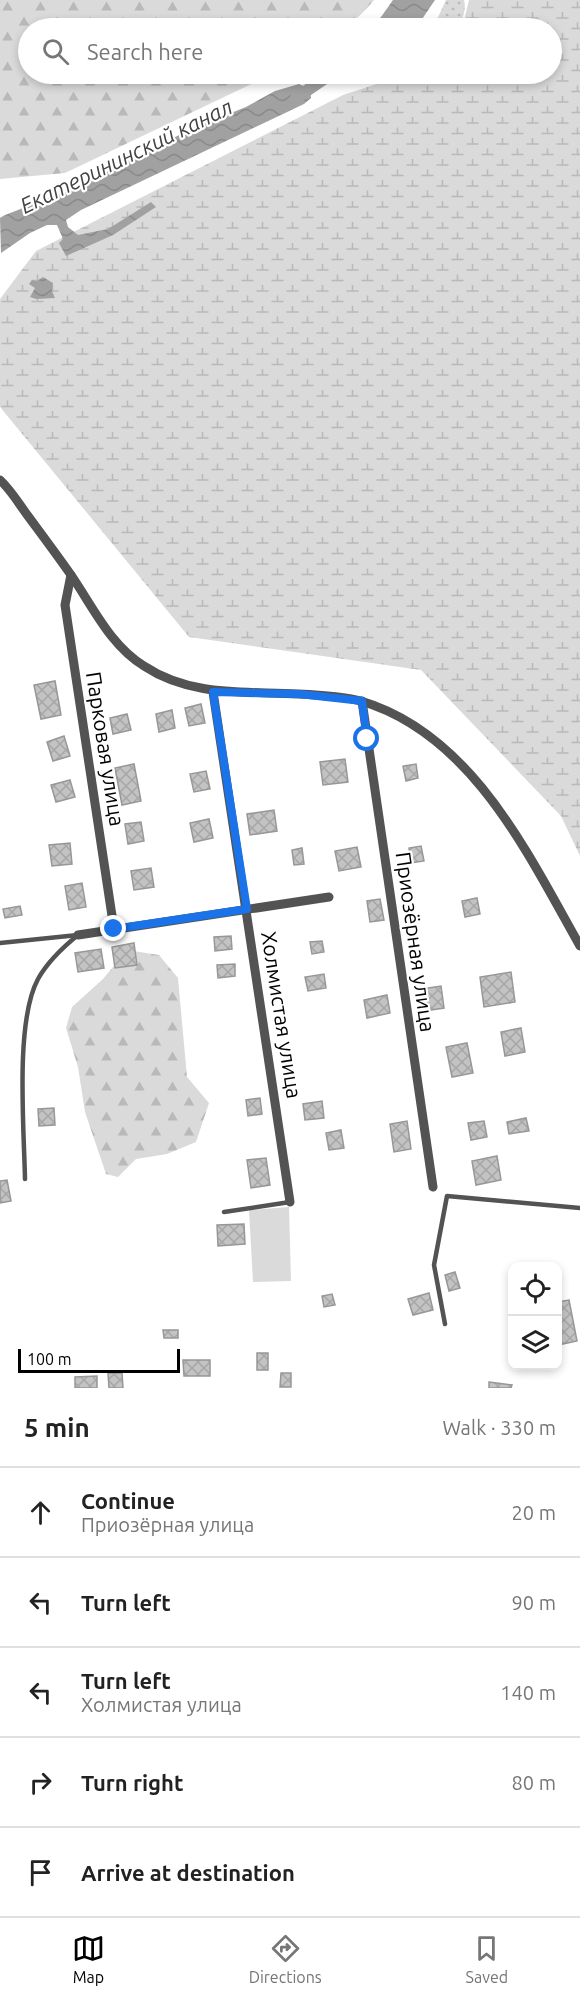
<!DOCTYPE html>
<meta charset="utf-8">
<style>
body{margin:0;font-family:Ubuntu,sans-serif;background:#f2f2f2;color:#222}
.controls{position:absolute;right:18px;bottom:18px;display:grid;overflow:hidden;border-radius:12px;box-shadow:0 3px 9px #0003}
.controls button{width:54px;height:54px;display:grid;place-items:center;padding:0;border:0;border-bottom:2px solid #e0e0e0;background:#fff;color:#222;font:30px sans-serif}
.scale{position:absolute;left:18px;bottom:15px;width:162px;box-sizing:border-box;padding-left:6px;border:3px solid #000;border-top:0;font-size:16px;line-height:21px;white-space:nowrap;color:#000;-webkit-text-stroke:4px #fff;paint-order:stroke}
.stop{position:absolute;width:18px;height:18px;margin:-14px;border:4px solid #1a73e8;border-radius:50%;background:#fff}
.stop.end{background:#1a73e8;border-color:#fff;box-shadow:0 2px 6px #0008}
.list{margin:0;padding:0;list-style:none}
h2{display:flex;justify-content:space-between;align-items:center;height:78px;margin:0;padding:0 24px;font-size:26px}
h2 small{font-size:20px;font-weight:400;color:#767676}
.list li{display:grid;grid-template-columns:39px 1fr auto;gap:18px;align-items:center;box-sizing:border-box;height:90px;padding:0 24px;border-top:2px solid #e0e0e0}
.list b{display:block;font-size:22px;white-space:nowrap}
.list p{margin:0;font-size:20px;white-space:nowrap;color:#767676}
.list em{font-size:20px;font-style:normal;color:#767676}
.icon{flex:none;width:33px;height:33px;fill:none;stroke:currentColor;stroke-width:2;stroke-linecap:round;stroke-linejoin:round}
.map{position:relative;flex:none;width:580px;height:1388px;overflow:hidden}
.search{position:absolute;background:#fff;box-shadow:0 3px 9px #0003;left:18px;right:18px;top:18px;height:66px;display:flex;align-items:center;gap:15px;box-sizing:border-box;padding:0 21px;border-radius:33px;color:#767676;font-size:22px}
.sheet{height:528px;background:#fff}
nav{display:flex;justify-content:space-around;align-items:center;box-sizing:border-box;height:84px;border-top:2px solid #e0e0e0;background:#fff;font-size:16px;color:#767676}
nav a{display:grid;justify-items:center;gap:3px}
nav .on{color:#000}
.map>svg:first-child{display:block}
</style>
<div class="map">
<svg width="580" height="1388" viewBox="0 0 580 1388">
<defs>
<pattern id="grass-dots" width="8" height="8" patternUnits="userSpaceOnUse" patternTransform="scale(1.5)"><rect width="8" height="8" fill="#dadada"/><path d="M2 2h.1M6 6h.1" fill="none" stroke="#b9b9b9" stroke-width="1.8" stroke-linecap="round"/></pattern>
<pattern id="forest-firs" width="22" height="20" patternUnits="userSpaceOnUse" patternTransform="scale(1.5)"><rect width="22" height="20" fill="#dadada"/><path d="M5 1l3.5 6h-7zM16 11l3.5 6h-7z" fill="#b9b9b9"/></pattern>
<pattern id="wetland-marsh" width="20" height="14" patternUnits="userSpaceOnUse" patternTransform="scale(1.5)"><rect width="20" height="14" fill="#dadada"/><path d="M1 5h8M5 5V1M11 12h8M15 12V8" fill="none" stroke="#b9b9b9"/></pattern>
<pattern id="water-waves" width="16" height="10" patternUnits="userSpaceOnUse" patternTransform="scale(1.5)"><rect width="16" height="10" fill="#a1a1a1"/><path d="M0 5q4-4 8 0t8 0" fill="none" stroke="#898989"/></pattern>
<pattern id="building-cross-hatch" width="8" height="8" patternUnits="userSpaceOnUse" patternTransform="scale(1.5)"><rect width="8" height="8" fill="#c3c3c3"/><path d="M0 0l8 8M0 8l8-8" fill="none" stroke="#a6a6a6"/></pattern>
</defs>
<rect width="100%" height="100%" fill="#fff"/>
<path fill="url(#grass-dots)" d="M446 0H464C467 9 461 18 462 28H433Z"/>
<g fill="url(#forest-firs)">
<path d="M0 0H374C358 19 351 26 325 28H28V74H272L65 173 0 179Z"/>
<polygon points="127,950 159,955 178,978 187,1077 209,1103 196,1142 167,1154 136,1159 118,1177 106,1174 85,1112 78,1067 66,1028 72,1007 103,979"/>
</g>
<polygon fill="url(#wetland-marsh)" points="469,0 580,0 580,856 561,816 421,670 189,637 0,407 0,299 36,251 343,95 407,74 552,74 552,28 462,28"/>
<polygon fill="#dadada" points="289,1207 291,1281 253,1282 249,1210"/>
<g fill="url(#water-waves)">
<polygon points="393,0 435,0 416,28 369,28 381,17"/>
<polygon points="299,84 310,89 311,98 304,104 81,210 66,220 68,227 78,235 108,229 151,202 156,207 113,235 66,256 59,243 63,239 57,225 47,225 30,233 1,253 0,218 5,215 75,188 191,129 246,107 275,91"/>
<polygon points="43,277 53,283 52,291 55,298 36,299 30,297 35,288 29,284 32,280 37,281"/>
</g>
<g fill="none" stroke-linecap="round" stroke-linejoin="round">
<polyline stroke="#a1a1a1" stroke-width="12" points="296,98 331,74"/>
</g>
<g fill="url(#building-cross-hatch)" stroke="#979797" stroke-width="1.5">
<polygon points="55,681 61,715 41,719 34,685"/>
<polygon points="201,704 205,723 189,726 185,708"/>
<polygon points="172,710 175,728 159,732 156,714"/>
<polygon points="127,714 131,730 113,734 110,718"/>
<polygon points="64,736 70,756 53,761 47,742"/>
<polygon points="345,759 348,782 323,785 320,762"/>
<polygon points="134,764 141,801 122,805 115,768"/>
<polygon points="416,764 418,778 406,781 403,766"/>
<polygon points="206,771 210,789 194,792 190,774"/>
<polygon points="70,780 75,797 56,802 51,785"/>
<polygon points="274,810 277,831 250,835 247,814"/>
<polygon points="209,819 213,838 194,842 190,823"/>
<polygon points="141,822 144,841 128,844 125,824"/>
<polygon points="70,843 72,864 52,866 49,845"/>
<polygon points="421,846 424,861 411,863 409,848"/>
<polygon points="357,847 361,867 339,871 335,851"/>
<polygon points="302,848 304,864 294,865 292,850"/>
<polygon points="151,868 154,887 134,890 131,871"/>
<polygon points="82,883 86,907 69,910 65,886"/>
<polygon points="477,898 480,914 465,917 462,901"/>
<polygon points="380,899 384,920 370,922 367,901"/>
<polygon points="20,906 22,915 5,918 3,909"/>
<polygon points="231,936 232,949 215,951 214,937"/>
<polygon points="322,941 324,952 312,954 310,942"/>
<polygon points="134,943 137,965 115,968 112,947"/>
<polygon points="101,949 104,968 78,972 75,953"/>
<polygon points="235,964 235,976 218,978 217,965"/>
<polygon points="511,972 515,1002 484,1007 480,977"/>
<polygon points="324,974 326,988 308,991 305,977"/>
<polygon points="441,986 444,1008 425,1011 422,989"/>
<polygon points="387,995 390,1013 367,1018 364,1000"/>
<polygon points="521,1028 525,1052 505,1056 501,1032"/>
<polygon points="467,1043 473,1073 452,1077 446,1047"/>
<polygon points="260,1098 262,1114 248,1116 246,1100"/>
<polygon points="322,1101 324,1118 305,1120 303,1104"/>
<polygon points="54,1108 55,1125 39,1126 38,1109"/>
<polygon points="526,1118 529,1131 509,1134 507,1122"/>
<polygon points="407,1121 411,1149 394,1152 390,1124"/>
<polygon points="484,1121 487,1137 471,1140 468,1123"/>
<polygon points="341,1130 344,1148 329,1150 326,1133"/>
<polygon points="497,1156 501,1180 476,1185 472,1161"/>
<polygon points="266,1158 270,1185 251,1188 247,1160"/>
<polygon points="7,1180 11,1201 0,1203 0,1181"/>
<polygon points="244,1224 245,1244 218,1246 217,1225"/>
<polygon points="455,1272 460,1288 449,1291 445,1275"/>
<polygon points="429,1293 433,1310 413,1315 408,1299"/>
<polygon points="332,1294 335,1305 324,1307 322,1296"/>
<polygon points="569,1300 577,1341 558,1345 558,1302"/>
<polygon points="163,1330 178,1330 178,1338 164,1338"/>
<rect x="257" y="1353" width="11" height="17"/>
<polygon points="183,1360 210,1360 210,1376 184,1376"/>
<polygon points="108,1373 122,1373 123,1388 109,1388"/>
<polygon points="281,1373 291,1373 291,1387 280,1387"/>
<polygon points="97,1376 97,1388 75,1388 75,1377"/>
<polygon points="489,1382 512,1385 511,1388 489,1388"/>
</g>
<g fill="none" stroke-linecap="round" stroke-linejoin="round">
<g stroke="#535353" stroke-width="4.5">
<polyline points="0,943 78,935"/>
<path d="M25 1179C24 1128 15 1021 38 979 48 961 62 948 78 935"/>
<polyline points="224,1212 290,1202"/>
<polyline points="445,1324 434,1265 447,1196 580,1208"/>
</g>
<g stroke="#535353" stroke-width="9">
<path d="M0 480C11 490 19 504 28 516 42 535 57 555 71 575 93 607 110 645 144 666 191 697 244 691 298 694 319 695 341 696 361 701 472 734 528 854 580 946"/>
<polyline points="71,575 65,605 114,929"/>
<polyline points="213,692 290,1202"/>
<polyline points="362,701 433,1187"/>
<polyline points="78,935 329,897"/>
</g>
</g>
<g fill="none" stroke-linecap="round" stroke-linejoin="round">
<polyline stroke="#1a73e8" stroke-width="8" points="114,929 247,909 213,692 299,694 362,701 367,739"/>
</g>
<g text-anchor="middle" stroke-width="4.5" stroke-linejoin="round" paint-order="stroke">
<g font-size="21" fill="#000" stroke="#fff">
<text transform="translate(105 749) rotate(81)" y="7">Парковая улица</text>
<text transform="translate(415 942) rotate(82)" y="7">Приозёрная улица</text>
<text transform="translate(281 1015) rotate(81)" y="7">Холмистая улица</text>
</g>
<g font-size="22" font-style="italic" fill="#424242" stroke="#fff">
<text transform="translate(126 156) rotate(-26)" y="8">Екатерининский канал</text>
</g>
</g>
</svg>
<div class="controls">
<button><svg class="icon" aria-label="locate" viewBox="0 0 24 24"><circle cx="12" cy="12" r="6"/><path d="M12 2v4M12 18v4M2 12h4M18 12h4"/></svg></button>
<button><svg class="icon" aria-label="layers" viewBox="0 0 24 24"><path d="M12 4l9 5-9 5-9-5zM3 14l9 5 9-5"/></svg></button>
</div>
<div class="scale">100 m</div>
<div class="stop" style="left:367px;top:739px"></div>
<div class="stop end" style="left:114px;top:929px"></div>
<div class="search"><svg class="icon" aria-label="search" viewBox="0 0 24 24"><circle cx="10" cy="10" r="6"/><path d="M15 15l6 6"/></svg>Search here</div>
</div>
<section class="sheet">
<h2>5 min<small>Walk · 330 m</small></h2>
<ul class="list">
<li><svg class="icon" aria-label="ahead" viewBox="0 0 24 24"><path d="M12 20V5M6 11l6-6 6 6"/></svg><div><b>Continue</b><p>Приозёрная улица</p></div><em>20 m</em></li>
<li><svg class="icon" aria-label="left" viewBox="0 0 24 24"><path d="M17 20v-9H6M10 6l-5 5 5 5"/></svg><div><b>Turn left</b></div><em>90 m</em></li>
<li><svg class="icon" aria-label="left" viewBox="0 0 24 24"><path d="M17 20v-9H6M10 6l-5 5 5 5"/></svg><div><b>Turn left</b><p>Холмистая улица</p></div><em>140 m</em></li>
<li><svg class="icon" aria-label="right" viewBox="0 0 24 24"><path d="M7 20v-9h11M14 6l5 5-5 5"/></svg><div><b>Turn right</b></div><em>80 m</em></li>
<li><svg class="icon" aria-label="arrive" viewBox="0 0 24 24"><path d="M6 21V4h12l-3 4 3 4H6"/></svg><div><b>Arrive at destination</b></div></li>
</ul>
</section>
<nav>
<a class="on"><svg class="icon" aria-label="map" viewBox="0 0 24 24"><path d="M3 6l6-2 6 2 6-2v14l-6 2-6-2-6 2zM9 4v14M15 6v14"/></svg>Map</a>
<a><svg class="icon" aria-label="directions" viewBox="0 0 24 24"><path d="M12 3l9 9-9 9-9-9zM9 14v-3h6M13 9l2 2-2 2"/></svg>Directions</a>
<a><svg class="icon" aria-label="saved" viewBox="0 0 24 24"><path d="M7 4h10v16l-5-4-5 4z"/></svg>Saved</a>
</nav>
